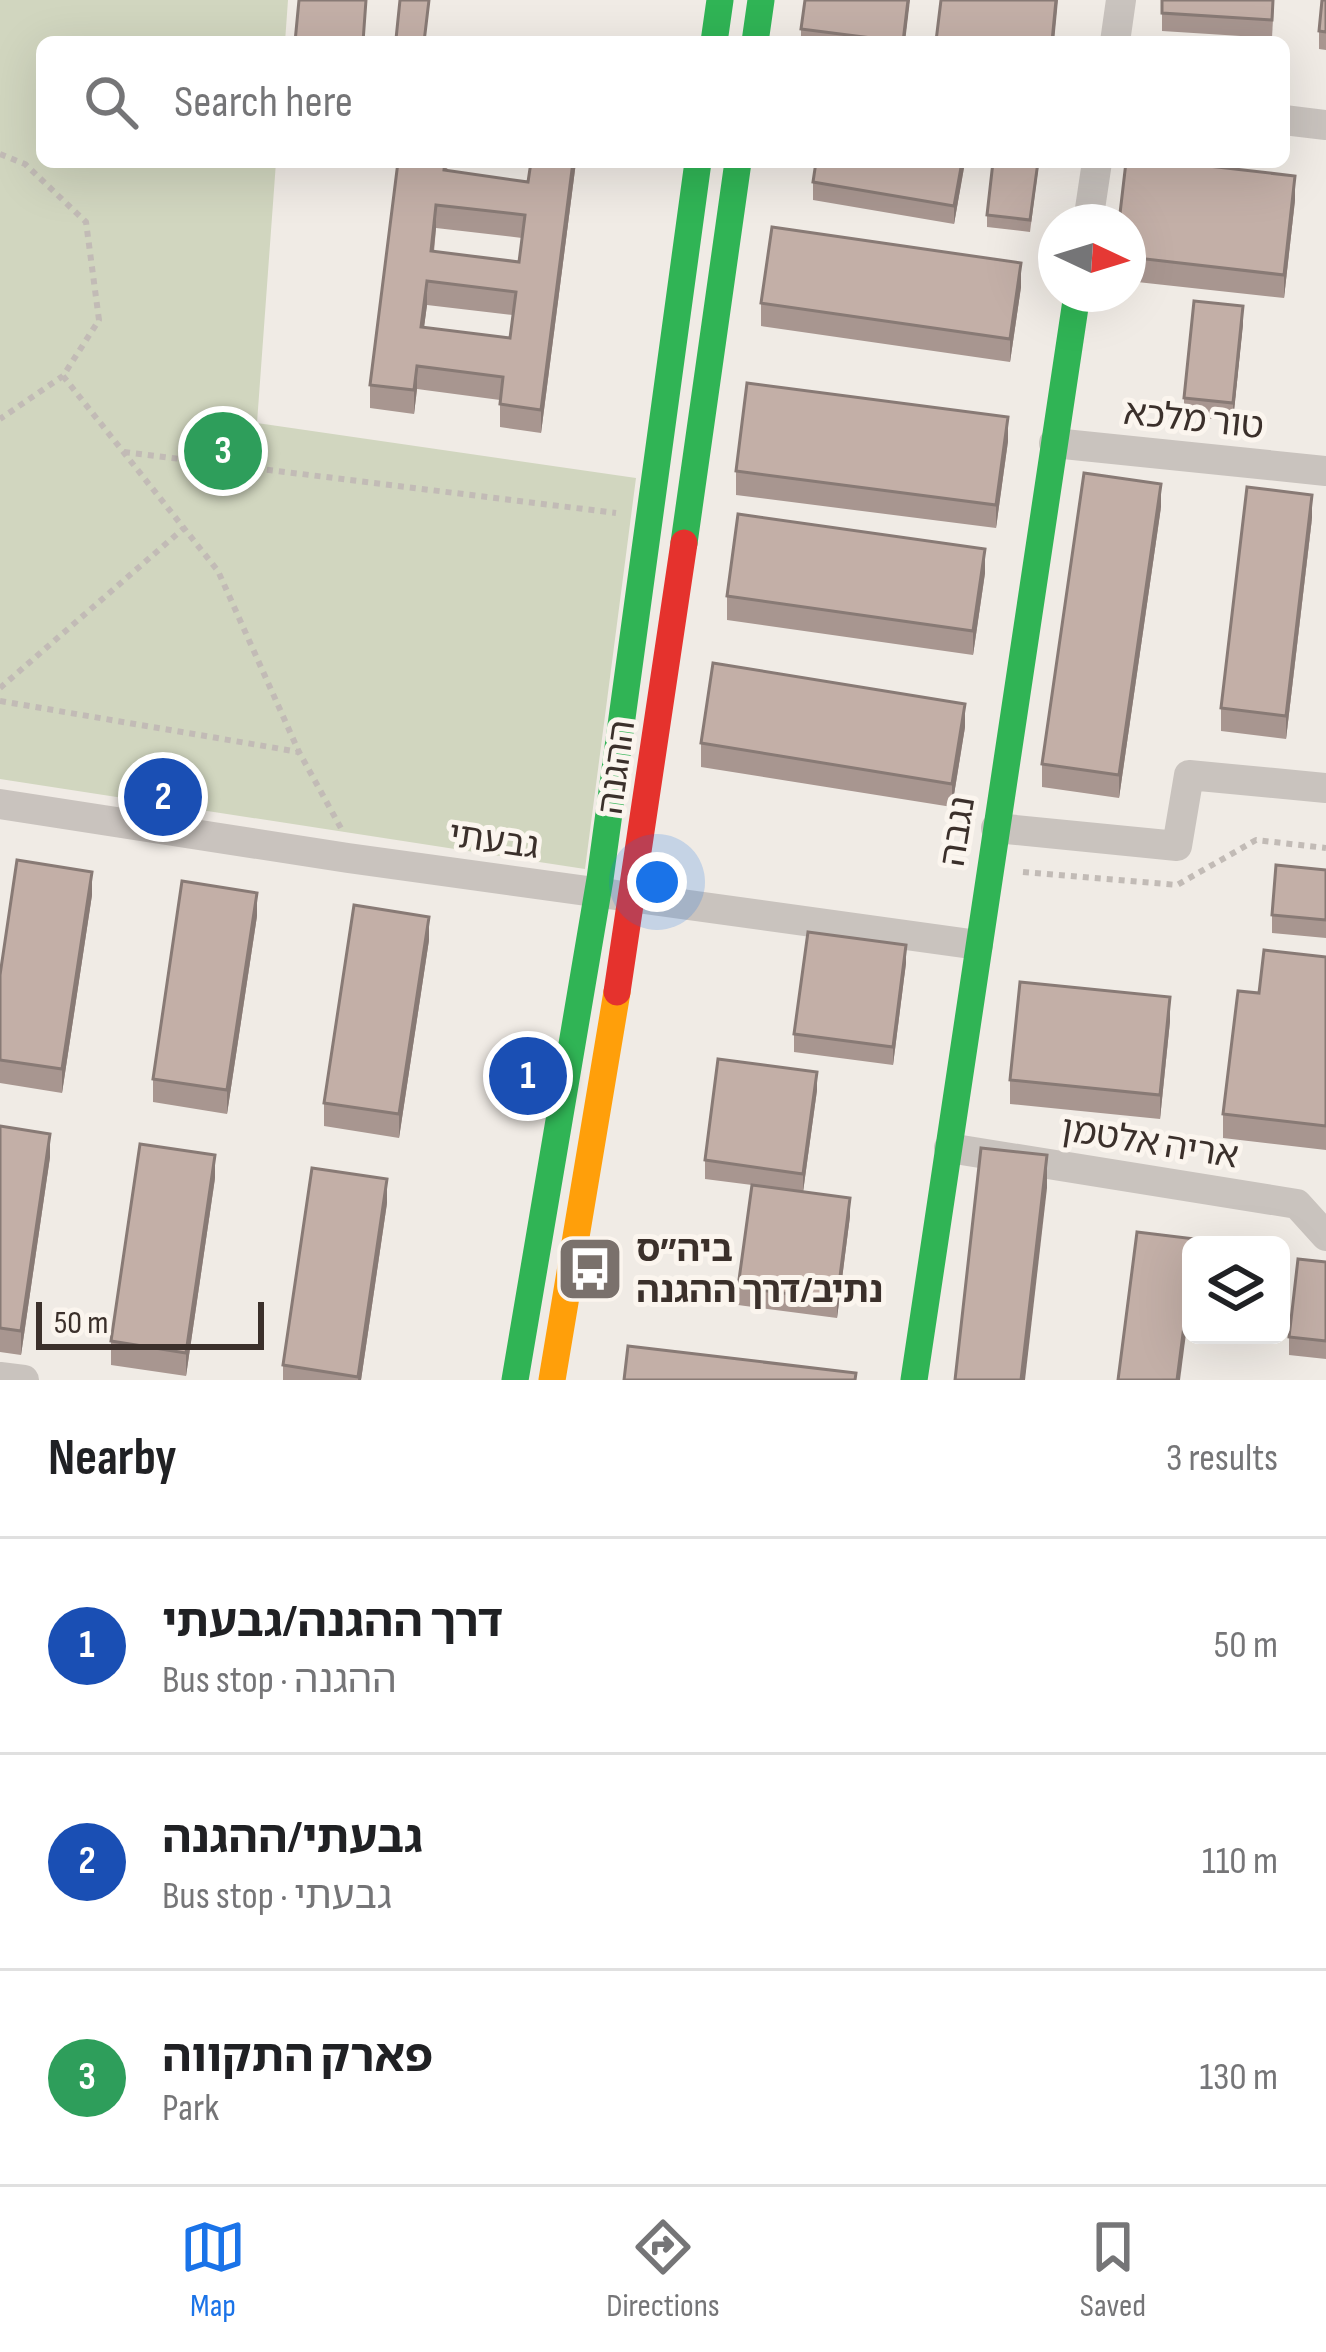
<!DOCTYPE html>
<meta charset="utf-8">
<style>
body{margin:0;font-family:"Sofia Sans Condensed","Noto Sans Hebrew",sans-serif;background:#f2f2f2;color:#202124}
.controls{position:absolute;right:36px;bottom:36px;display:grid;overflow:hidden;border-radius:18px;box-shadow:0 12px 48px #0002}
.controls button{width:108px;height:108px;display:grid;place-items:center;padding:0;border:0;border-bottom:3px solid #e0e0e0;background:#fff;color:#202124;font:60px sans-serif}
.compass{position:absolute;left:1038px;top:204px;width:108px;height:108px;border-radius:50%;background:#fff;box-shadow:0 12px 48px #0002;rotate:94deg}
.scale{position:absolute;left:36px;bottom:30px;width:228px;box-sizing:border-box;padding-left:12px;border:6px solid #3b302b;border-top:0;font-size:33px;line-height:42px;white-space:nowrap;color:#3b302b;-webkit-text-stroke:9px #fbf5ee;paint-order:stroke}
.you{position:absolute;left:657px;top:882px;width:42px;height:42px;margin:-30px;border:9px solid #fff;border-radius:50%;background:#1a73e8;box-shadow:0 0 0 18px #1a73e833}
.badge{display:grid;place-items:center;width:78px;height:78px;border-radius:50%;background:#1a73e8;color:#fff;font-size:39px;font-weight:700}
.pin{position:absolute;translate:-50% -50%;border:6px solid #fff;box-shadow:0 3px 12px #0006}
.list{margin:0;padding:0;list-style:none}
h2{display:flex;justify-content:space-between;align-items:center;height:156px;margin:0;padding:0 48px;font-size:51px}
h2 small{font-size:39px;font-weight:400;color:#757577}
.list li{display:grid;grid-template-columns:78px 1fr auto;gap:36px;align-items:center;box-sizing:border-box;height:216px;padding:0 48px;border-top:3px solid #e0e0e0}
.list b{display:block;font-size:45px;white-space:nowrap}
.list p{margin:0;font-size:39px;white-space:nowrap;color:#757577}
.list em{font-size:39px;font-style:normal;color:#757577}
.icon{flex:none;width:66px;height:66px;fill:none;stroke:currentColor;stroke-width:2;stroke-linecap:round;stroke-linejoin:round}
.map{position:relative;flex:none;width:1326px;height:1380px;overflow:hidden}
.search{position:absolute;background:#fff;box-shadow:0 12px 48px #0002;left:36px;right:36px;top:36px;height:132px;display:flex;align-items:center;gap:30px;box-sizing:border-box;padding:0 42px;border-radius:18px;color:#757577;font-size:45px}
.sheet{height:804px;background:#fff}
nav{display:flex;justify-content:space-around;align-items:center;box-sizing:border-box;height:168px;border-top:3px solid #e0e0e0;background:#fff;font-size:33px;color:#757577}
nav a{display:grid;justify-items:center;gap:6px}
nav .on{color:#1a73e8}
.map>svg:first-child{display:block}
</style>
<div class="map">
<svg width="1326" height="1380" viewBox="0 0 1326 1380">
<rect width="100%" height="100%" fill="#f0ebe5"/>
<polygon fill="#d1d6bf" points="0,0 288,0 285,42 42,42 42,162 276,162 257,423 636,478 585,869 0,779"/>
<g fill="none" stroke-linecap="round" stroke-linejoin="round">
<g stroke="#c2bbb6" stroke-width="6" stroke-dasharray="6 6" stroke-linecap="butt">
<polyline points="0,154 25,164 86,222 99,320 63,376 0,419"/>
<polyline points="63,376 218,571 299,752 342,830"/>
<polyline points="124,452 616,513"/>
<polyline points="0,688 184,528"/>
<polyline points="0,701 299,752"/>
<polyline points="1023,872 1177,885 1256,840 1326,848"/>
</g>
<g stroke="#c9c3be" stroke-width="30">
<polyline points="1115,42 1121,0"/>
<polyline points="1284,120 1326,125"/>
<polyline points="1088,222 1097,162"/>
<polyline points="1054,443 1326,471"/>
<polyline points="0,804 348,858 978,945"/>
<polyline points="996,828 1177,846 1189,775 1326,788"/>
<polyline points="949,1148 1297,1204 1326,1236"/>
<polyline points="0,1377 24,1380"/>
</g>
<g stroke="#30b455" stroke-width="27">
<polyline points="714,42 720,0"/>
<polyline points="755,42 761,0"/>
<polyline points="684,543 738,162"/>
<polyline points="515,1380 600,879 698,162"/>
<polyline points="914,1380 1077,294"/>
</g>
<polyline stroke="#ff9f0a" stroke-width="27" points="552,1380 617,992"/>
<polyline stroke="#e5322d" stroke-width="27" points="617,992 684,543"/>
</g>
<g fill="#a89690" fill-rule="evenodd">
<polygon points="1162,0 1274,0 1272,38 1162,31"/>
<polygon points="1326,0 1326,50 1319,49 1319,31"/>
<polygon points="801,29 905,42 801,42"/>
<path d="M398 162H448L447 171 528 182 576 162 541 433 500 427V400L417 389 414 414 370 408V385ZM436 228 522 238 519 262 434 252ZM427 305 513 315 510 338 424 327Z"/>
<polygon points="965,162 954,224 813,200 813,182"/>
<polygon points="1039,162 1030,232 987,227 987,215"/>
<polygon points="1295,200 1284,298 1128,281 1128,222"/>
<polygon points="1021,287 1010,362 761,326 761,303"/>
<polygon points="1243,324 1233,421 1184,416 1184,398"/>
<polygon points="1008,441 996,528 736,495 736,471"/>
<polygon points="1161,507 1119,798 1042,787 1042,764"/>
<polygon points="1312,518 1286,739 1221,731 1221,708"/>
<polygon points="985,573 973,655 727,620 727,596"/>
<polygon points="965,727 952,807 701,767 701,743"/>
<polygon points="1326,870 1326,938 1272,933 1272,915"/>
<polygon points="92,895 62,1093 0,1083 0,975"/>
<polygon points="257,916 227,1114 153,1102 153,1079"/>
<polygon points="429,940 399,1138 324,1126 324,1103"/>
<polygon points="1326,957 1326,1150 1223,1138 1223,1114 1259,993"/>
<polygon points="906,963 893,1065 794,1052 794,1034"/>
<polygon points="1170,1021 1160,1119 1010,1104 1010,1080"/>
<polygon points="817,1090 803,1192 850,1216 837,1318 738,1305 738,1287 752,1185 705,1179 705,1160"/>
<polygon points="0,1126 50,1157 21,1355 0,1352"/>
<polygon points="215,1178 186,1376 111,1365 111,1341"/>
<polygon points="387,1203 361,1380 283,1380 283,1365"/>
<polygon points="1326,1262 1326,1359 1289,1355 1289,1337"/>
</g>
<g fill="#887a75">
<polygon points="908,0 910,0 905,42 903,42"/>
<polygon points="1056,0 1058,0 1054,42 1052,42"/>
<polygon points="573,162 576,162 541,433 541,410"/>
<polygon points="962,162 965,162 954,224 954,206"/>
<polygon points="1295,176 1295,200 1284,298 1284,275"/>
<polygon points="436,205 436,228 431,275 431,251"/>
<polygon points="1021,263 1021,287 1010,362 1010,339"/>
<polygon points="427,281 427,305 421,350 421,327"/>
<polygon points="1243,306 1243,324 1233,421 1233,403"/>
<polygon points="417,366 417,389 414,414 414,390"/>
<polygon points="1008,417 1008,441 996,528 996,505"/>
<polygon points="1161,484 1161,507 1119,798 1119,775"/>
<polygon points="1312,495 1312,518 1286,739 1286,716"/>
<polygon points="985,549 985,573 973,655 973,631"/>
<polygon points="965,704 965,727 952,807 952,784"/>
<polygon points="92,872 92,895 62,1093 62,1069"/>
<polygon points="257,893 257,916 227,1114 227,1090"/>
<polygon points="429,917 429,940 399,1138 399,1114"/>
<polygon points="906,945 906,963 893,1065 893,1047"/>
<polygon points="1170,997 1170,1021 1160,1119 1160,1095"/>
<polygon points="817,1072 817,1090 803,1192 803,1174"/>
<polygon points="50,1134 50,1157 21,1355 21,1331"/>
<polygon points="215,1155 215,1178 186,1376 186,1353"/>
<polygon points="1047,1155 1047,1188 1025,1380 1021,1380"/>
<polygon points="387,1179 387,1203 361,1380 358,1380"/>
<polygon points="850,1198 850,1216 837,1318 837,1300"/>
<polygon points="1191,1272 1191,1295 1180,1380 1177,1380"/>
</g>
<g fill="#c3afa7" stroke="#887a75" stroke-width="3" fill-rule="evenodd">
<polygon points="299,0 366,0 363,42 295,42"/>
<polygon points="400,0 429,0 424,42 396,39"/>
<polygon points="805,0 908,0 903,42 801,29"/>
<polygon points="941,0 1056,0 1052,42 936,41"/>
<polygon points="1162,0 1273,0 1272,20 1162,13"/>
<polygon points="1322,0 1326,0 1326,32 1319,31"/>
<path d="M398 162H445L444 170 528 182 531 162H573L541 410 500 404 503 377 417 366 414 390 370 385ZM436 205 525 215 519 262 431 251ZM427 281 516 292 510 338 421 327Z"/>
<polygon points="816,162 962,162 954,206 813,182"/>
<polygon points="993,162 1038,162 1030,220 987,215"/>
<polygon points="1126,162 1173,162 1295,176 1284,275 1128,257 1128,222 1119,222"/>
<polygon points="772,227 1021,263 1010,339 761,303"/>
<polygon points="1194,301 1243,306 1233,403 1184,398"/>
<polygon points="747,383 1008,417 996,505 736,471"/>
<polygon points="1084,473 1161,484 1119,775 1042,764"/>
<polygon points="1247,487 1312,495 1286,716 1221,708"/>
<polygon points="738,514 985,549 973,631 727,596"/>
<polygon points="713,663 965,704 952,784 701,743"/>
<polygon points="17,860 92,872 62,1069 0,1060 0,975"/>
<polygon points="1276,865 1326,870 1326,920 1272,915"/>
<polygon points="182,881 257,893 227,1090 153,1079"/>
<polygon points="354,905 429,917 399,1114 324,1103"/>
<polygon points="808,932 906,945 893,1047 794,1034"/>
<polygon points="1264,950 1326,957 1326,1126 1223,1114 1238,991 1259,993"/>
<polygon points="1020,982 1170,997 1160,1095 1010,1080"/>
<polygon points="718,1059 817,1072 803,1174 705,1160"/>
<polygon points="0,1126 50,1134 21,1331 0,1328"/>
<polygon points="140,1144 215,1155 186,1353 111,1341"/>
<polygon points="981,1148 1047,1155 1021,1380 955,1380"/>
<polygon points="312,1168 387,1179 358,1377 283,1365"/>
<polygon points="752,1185 850,1198 837,1300 738,1287"/>
<polygon points="1137,1232 1195,1239 1194,1245 1191,1245 1191,1272 1177,1380 1118,1380"/>
<polygon points="1298,1259 1326,1262 1326,1341 1289,1337"/>
<polygon points="628,1346 856,1373 855,1380 624,1380"/>
</g>
<defs>
<symbol id="bus-square" viewBox="-11 -11 22 22"><rect x="-9" y="-9" width="18" height="18" rx="4" fill="#7a716c" stroke="#fbf5ee"/><path d="M-5-6H5V4H4V6H2V4H-2V6H-4V4H-5ZM-3.5-4V0h7V-4ZM-3.5 1.2v1.5H-2V1.2ZM2 1.2v1.5H3.5V1.2Z" fill="#fff"/></symbol>
</defs>
<g fill-rule="evenodd">
<use href="#bus-square" x="552" y="1231" width="76" height="76"/>
</g>
<g text-anchor="middle" stroke-width="10" stroke-linejoin="round" paint-order="stroke">
<g font-size="36" fill="#3b302b" stroke="#fbf5ee">
<text transform="translate(1194 418) rotate(6)" y="13">טור מלכא</text>
<text transform="translate(615 767) rotate(-82)" y="13">ההגנה</text>
<text transform="translate(956 831) rotate(-81)" y="13">נגבה</text>
<text transform="translate(494 839) rotate(8)" y="13">גבעתי</text>
<text transform="translate(1150 1141) rotate(9)" y="13">אריה אלטמן</text>
</g>
<g font-size="36" font-weight="bold" fill="#3b302b" stroke="#fbf5ee" text-anchor="start">
<text x="636" y="1261">ביה״ס<tspan x="636" dy="41">נתיב/דרך ההגנה</tspan></text>
</g>
</g>
</svg>
<div class="controls">
<button><svg class="icon" aria-label="layers" viewBox="0 0 24 24"><path d="M12 4l9 5-9 5-9-5zM3 14l9 5 9-5"/></svg></button>
</div>
<svg class="compass" viewBox="-18 -18 36 36"><path d="M0-13l5 13h-10z" fill="#e53935"/><path d="M0 13l5-13h-10z" fill="#757577"/></svg>
<div class="scale">50 m</div>
<div class="you"></div>
<div class="pin badge" style="left:528px;top:1076px;background:#1a4fb4">1</div>
<div class="pin badge" style="left:163px;top:797px;background:#1a4fb4">2</div>
<div class="pin badge" style="left:223px;top:451px;background:#2e9e5b">3</div>
<div class="search"><svg class="icon" aria-label="search" viewBox="0 0 24 24"><circle cx="10" cy="10" r="6"/><path d="M15 15l6 6"/></svg>Search here</div>
</div>
<section class="sheet">
<h2>Nearby<small>3 results</small></h2>
<ul class="list">
<li><span class="badge" style="background:#1a4fb4">1</span><div><b>דרך ההגנה/גבעתי</b><p>Bus stop · ההגנה</p></div><em>50 m</em></li>
<li><span class="badge" style="background:#1a4fb4">2</span><div><b>גבעתי/ההגנה</b><p>Bus stop · גבעתי</p></div><em>110 m</em></li>
<li><span class="badge" style="background:#2e9e5b">3</span><div><b>פארק התקווה</b><p>Park</p></div><em>130 m</em></li>
</ul>
</section>
<nav>
<a class="on"><svg class="icon" aria-label="map" viewBox="0 0 24 24"><path d="M3 6l6-2 6 2 6-2v14l-6 2-6-2-6 2zM9 4v14M15 6v14"/></svg>Map</a>
<a><svg class="icon" aria-label="directions" viewBox="0 0 24 24"><path d="M12 3l9 9-9 9-9-9zM9 14v-3h6M13 9l2 2-2 2"/></svg>Directions</a>
<a><svg class="icon" aria-label="saved" viewBox="0 0 24 24"><path d="M7 4h10v16l-5-4-5 4z"/></svg>Saved</a>
</nav>
